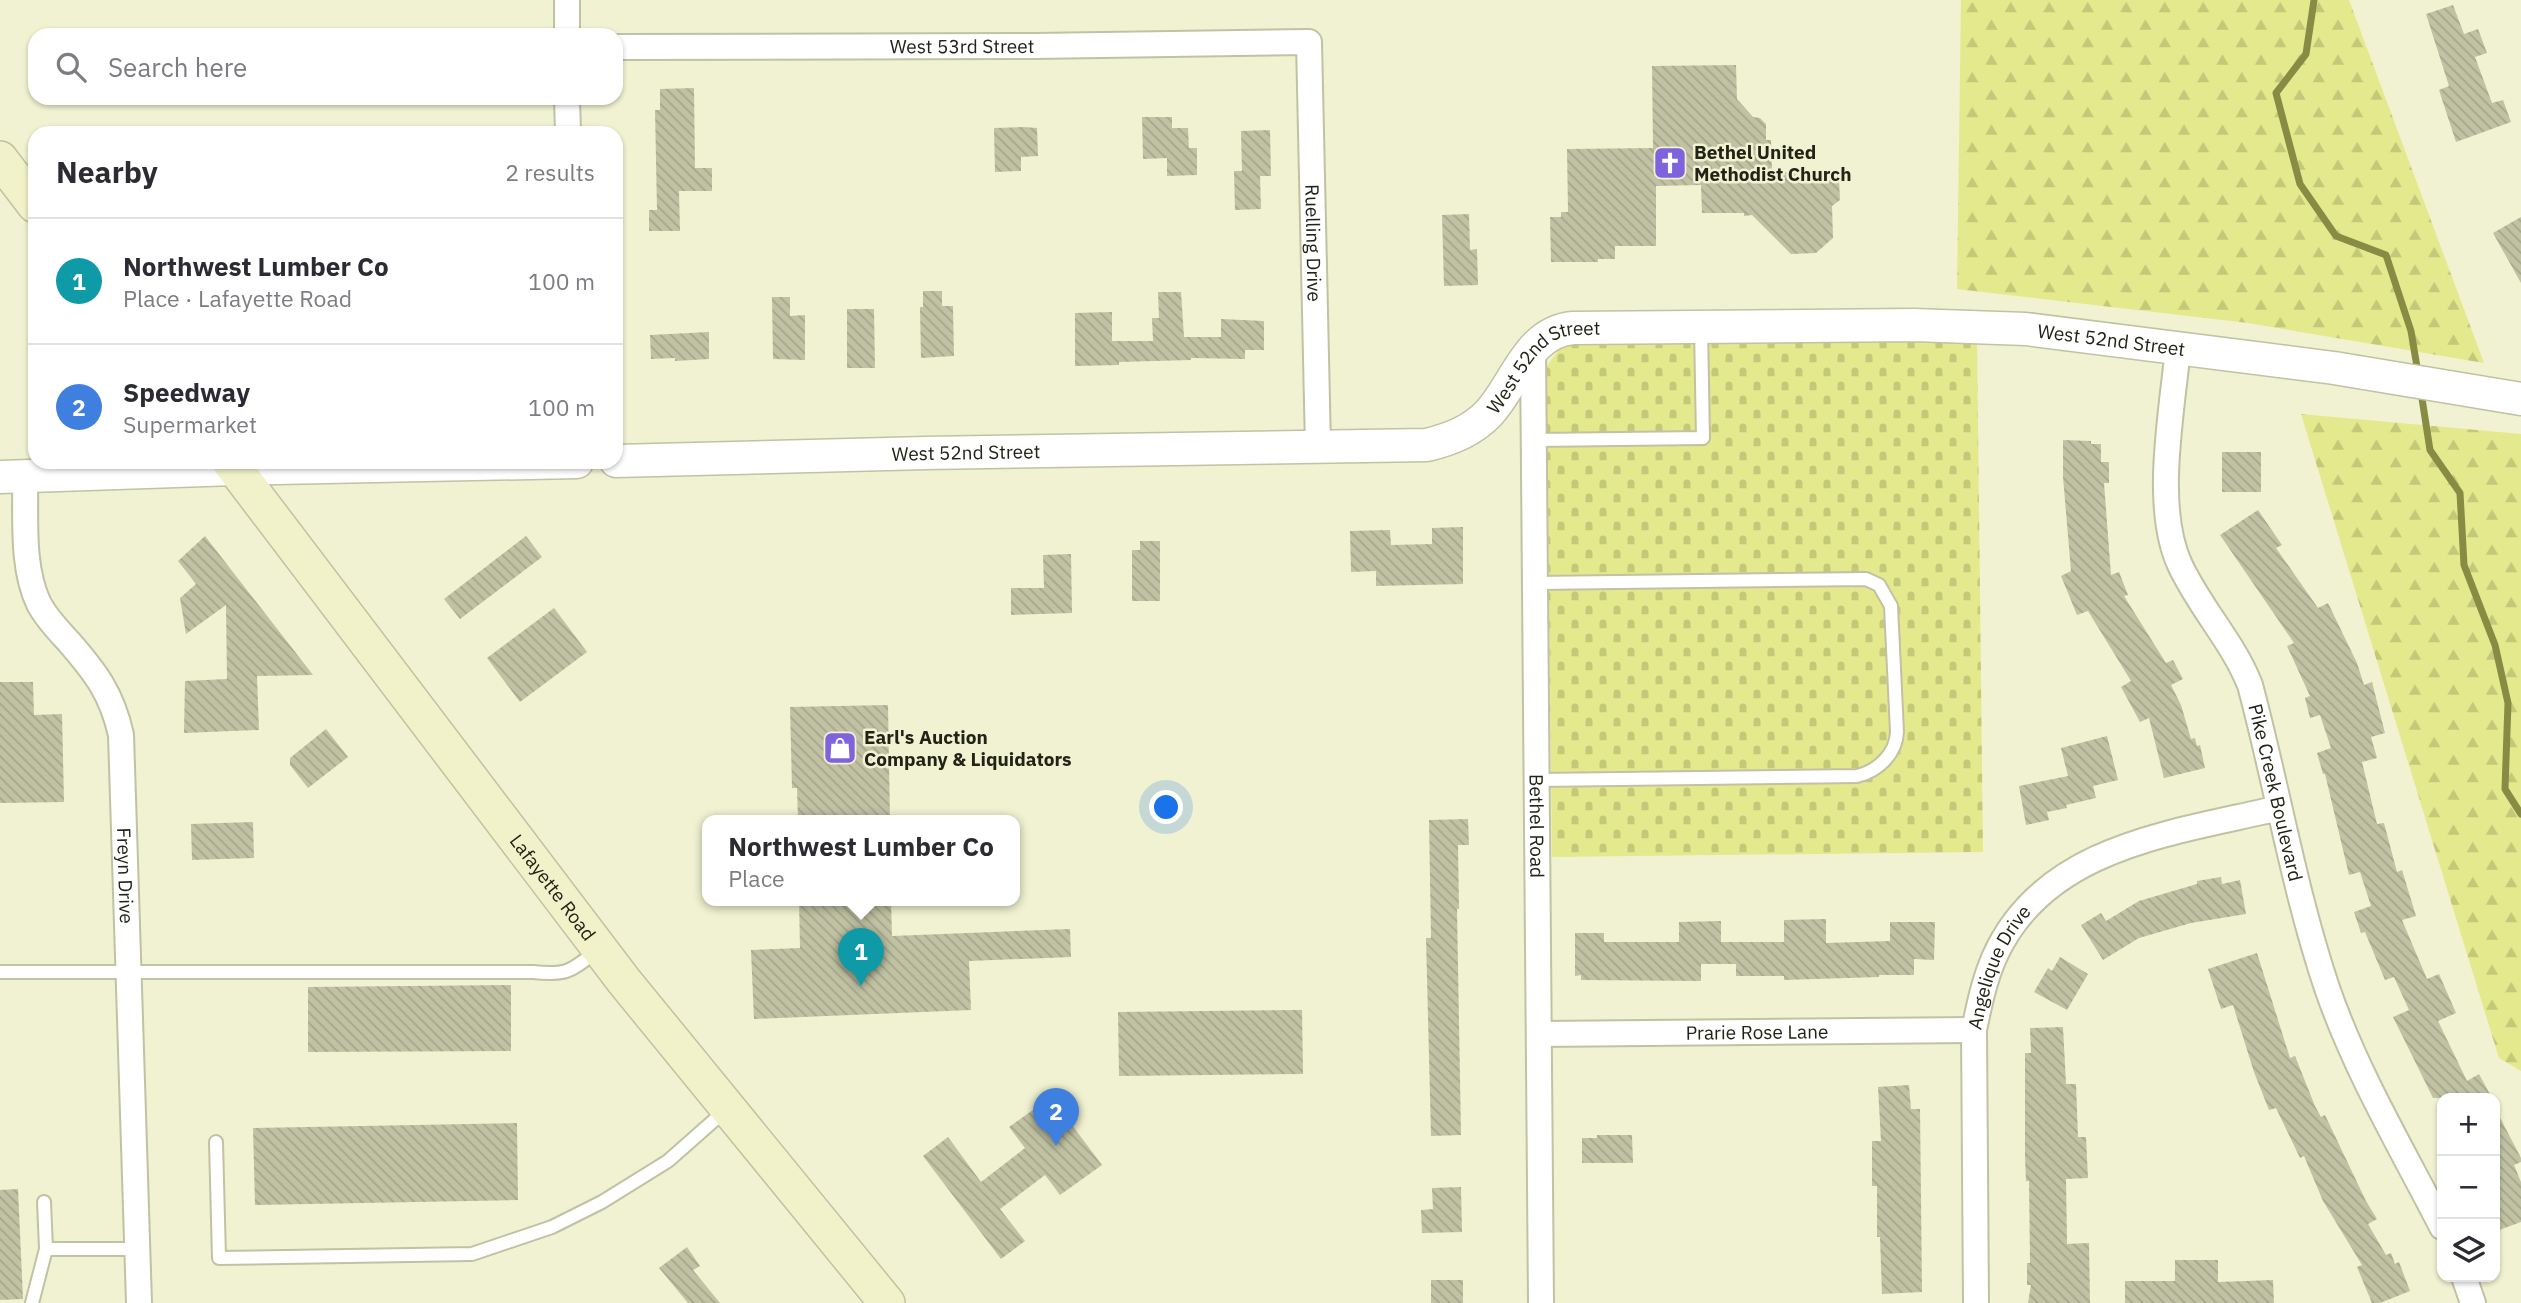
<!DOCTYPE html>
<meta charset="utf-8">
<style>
body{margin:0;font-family:"IBM Plex Sans",sans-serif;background:#f2f2f3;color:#2b2b33}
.controls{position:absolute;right:21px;bottom:21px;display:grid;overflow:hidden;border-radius:14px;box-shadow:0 2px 5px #0004}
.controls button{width:63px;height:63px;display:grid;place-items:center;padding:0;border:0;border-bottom:2px solid #e1e1e2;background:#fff;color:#2b2b33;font:35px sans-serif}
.you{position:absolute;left:1167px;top:808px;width:24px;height:24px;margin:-18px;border:5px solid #fff;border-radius:50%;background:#1a73e8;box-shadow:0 0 0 10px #1a73e833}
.badge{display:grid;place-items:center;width:46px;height:46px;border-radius:50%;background:#7f62dd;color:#fff;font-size:23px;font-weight:700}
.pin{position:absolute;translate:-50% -58px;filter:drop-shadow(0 2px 4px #0008)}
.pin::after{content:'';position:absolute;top:37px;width:24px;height:21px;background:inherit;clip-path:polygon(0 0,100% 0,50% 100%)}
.popup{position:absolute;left:702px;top:815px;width:318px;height:91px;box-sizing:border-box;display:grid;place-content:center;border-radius:14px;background:#fff;filter:drop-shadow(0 2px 5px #0005);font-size:23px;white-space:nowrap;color:#7c7c81}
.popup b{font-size:26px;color:#2b2b33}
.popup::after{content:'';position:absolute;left:50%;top:100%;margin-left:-14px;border:14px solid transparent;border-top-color:#fff}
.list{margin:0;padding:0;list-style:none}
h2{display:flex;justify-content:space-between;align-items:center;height:91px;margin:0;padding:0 28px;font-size:30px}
h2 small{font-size:23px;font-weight:400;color:#7c7c81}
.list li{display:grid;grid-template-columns:46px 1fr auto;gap:21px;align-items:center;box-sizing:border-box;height:126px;padding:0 28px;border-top:2px solid #e1e1e2}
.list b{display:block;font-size:26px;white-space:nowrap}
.list p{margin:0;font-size:23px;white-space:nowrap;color:#7c7c81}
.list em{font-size:23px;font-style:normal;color:#7c7c81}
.icon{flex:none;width:38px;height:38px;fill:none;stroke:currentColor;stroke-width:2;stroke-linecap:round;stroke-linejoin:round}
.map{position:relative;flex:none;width:2521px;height:1303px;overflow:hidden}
.search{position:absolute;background:#fff;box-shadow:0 2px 5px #0004;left:28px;top:28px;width:595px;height:77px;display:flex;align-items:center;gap:18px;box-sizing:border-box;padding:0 24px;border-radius:21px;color:#7c7c81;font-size:26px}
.panel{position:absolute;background:#fff;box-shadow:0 2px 5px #0004;left:28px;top:126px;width:595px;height:343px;border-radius:21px}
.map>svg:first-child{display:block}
</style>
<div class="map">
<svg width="2521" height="1303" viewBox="0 0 2521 1303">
<defs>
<pattern id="forest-firs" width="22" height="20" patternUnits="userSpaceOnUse" patternTransform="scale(1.75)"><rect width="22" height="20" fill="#e5e98d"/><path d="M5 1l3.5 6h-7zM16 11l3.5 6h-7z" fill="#c4c879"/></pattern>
<pattern id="cemetery-stones" width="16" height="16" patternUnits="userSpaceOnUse" patternTransform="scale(1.75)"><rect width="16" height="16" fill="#e5e98d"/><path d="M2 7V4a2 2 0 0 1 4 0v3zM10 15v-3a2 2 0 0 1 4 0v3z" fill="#c4c879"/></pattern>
<pattern id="building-back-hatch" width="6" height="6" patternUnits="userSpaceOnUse" patternTransform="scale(1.75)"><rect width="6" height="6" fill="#c0c2a3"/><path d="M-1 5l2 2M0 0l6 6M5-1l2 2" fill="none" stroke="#a5a68c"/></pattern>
</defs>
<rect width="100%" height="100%" fill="#f0f2d1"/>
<g fill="url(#forest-firs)">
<polygon points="1961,0 2349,0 2484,363 2248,323 1957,289"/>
<polygon points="2301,414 2521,434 2521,1071 2499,1058"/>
</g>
<polygon fill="url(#cemetery-stones)" points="1977,338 1983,852 1552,857 1546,367 1564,343"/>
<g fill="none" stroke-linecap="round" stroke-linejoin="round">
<g stroke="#888b44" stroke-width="7">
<polyline points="2314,0 2306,54 2276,93 2300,184 2336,236 2386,255 2411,331 2418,373"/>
<polyline points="2421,392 2430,450 2460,493 2464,565 2495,645 2508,703 2505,789 2521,814"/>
</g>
</g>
<g fill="url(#building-back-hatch)">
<polygon points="2453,5 2464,34 2478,29 2487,53 2475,57 2492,103 2503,100 2511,122 2456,142 2439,90 2449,86 2426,14"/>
<polygon points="1736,65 1737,99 1753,117 1760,118 1766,124 1766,140 1771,140 1772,172 1809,172 1809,180 1839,180 1840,200 1832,206 1833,238 1816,253 1791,254 1752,215 1744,216 1744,213 1702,213 1701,185 1656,186 1656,246 1615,246 1615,259 1598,259 1598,262 1551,262 1550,217 1561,217 1561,212 1568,212 1567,149 1653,148 1652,66"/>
<polygon points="694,88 695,168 712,168 712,191 679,191 680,231 649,231 649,210 657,210 655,110 660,110 660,89"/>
<polygon points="1142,117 1172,117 1172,128 1188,128 1189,148 1197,148 1197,175 1167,176 1167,158 1143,159"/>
<polygon points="1023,127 1037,128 1038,156 1021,157 1021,171 995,172 994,128"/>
<polygon points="1270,130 1271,176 1260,176 1261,209 1235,210 1234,171 1242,171 1241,131"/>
<polygon points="1469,214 1470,250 1477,249 1478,285 1444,286 1442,215"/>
<polygon points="2521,217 2521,283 2493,233"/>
<polygon points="923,291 942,291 942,306 953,306 954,356 921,358 920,307 923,307"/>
<polygon points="1158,292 1181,292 1184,337 1221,337 1221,319 1264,321 1264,350 1245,350 1245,359 1191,358 1191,360 1119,362 1119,365 1075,366 1075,313 1112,312 1112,341 1153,341 1152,318 1159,318"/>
<polygon points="772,297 790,297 790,316 805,315 805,360 773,359"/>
<polygon points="847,309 874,309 875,368 847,368"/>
<polygon points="709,332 709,359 675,361 675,358 651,359 650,335"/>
<polygon points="2063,440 2091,441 2091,444 2101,444 2101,462 2109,462 2109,483 2104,483 2111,575 2119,572 2128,595 2124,596 2166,663 2173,660 2183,679 2171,685 2181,705 2191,739 2195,738 2197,746 2200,745 2205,768 2164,778 2149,718 2140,722 2121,687 2131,681 2088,611 2077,615 2061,576 2071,571 2063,477"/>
<rect x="2222" y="452" width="39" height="40"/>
<polygon points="2258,510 2282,545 2276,548 2318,608 2328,603 2357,663 2364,685 2372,682 2385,733 2371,737 2377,758 2362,762 2377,824 2384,823 2397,872 2402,870 2416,916 2402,920 2427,979 2439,974 2456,1013 2438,1021 2467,1081 2479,1074 2492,1098 2433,1098 2393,1017 2409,1010 2394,977 2385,980 2365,932 2361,933 2354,912 2371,906 2360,872 2349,875 2325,774 2323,774 2317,753 2331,748 2320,715 2310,718 2305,698 2310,696 2287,646 2294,643 2220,535"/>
<polygon points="1463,527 1463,584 1376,586 1376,571 1351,572 1350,531 1390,530 1391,545 1432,544 1432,528"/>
<polygon points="205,536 313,675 257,676 259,730 184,733 185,681 227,679 226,605 186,634 180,598 196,584 178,561"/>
<polygon points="526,536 542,557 460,619 444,599"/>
<polygon points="1140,541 1160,541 1160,601 1132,601 1132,550 1140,550"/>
<polygon points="1071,554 1072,613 1011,615 1011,588 1044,588 1043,555"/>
<polygon points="554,608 587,652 520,702 487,658"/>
<polygon points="0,682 33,682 34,715 62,714 64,802 0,803"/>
<polygon points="888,705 890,820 798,820 797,788 792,788 790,707"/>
<polygon points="326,729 348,757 308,788 290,765 290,758"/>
<polygon points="2107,736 2118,780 2093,786 2096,798 2066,805 2067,808 2047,812 2049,820 2026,825 2019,786 2068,776 2061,748"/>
<polygon points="1468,819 1469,845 1458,845 1459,909 1457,909 1461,1135 1431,1136 1426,938 1431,938 1429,820"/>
<polygon points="253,822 254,858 192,860 191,824"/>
<polygon points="2221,877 2222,884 2240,880 2246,914 2191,923 2139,938 2103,960 2081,925 2101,913 2106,921 2139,901 2197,884 2197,881"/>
<polygon points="799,900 891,900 892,936 1070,929 1071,957 969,961 971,1010 754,1019 751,950 800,948"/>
<polygon points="1826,919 1826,943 1890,941 1890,922 1935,922 1934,960 1914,959 1914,975 1879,975 1879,977 1784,980 1784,976 1736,976 1736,964 1701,964 1701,981 1581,980 1581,975 1575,976 1575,933 1604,933 1604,942 1679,942 1679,922 1721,921 1721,942 1784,942 1784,920"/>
<polygon points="2257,953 2290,1058 2295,1056 2315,1106 2321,1117 2325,1115 2366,1201 2377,1219 2368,1224 2386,1255 2391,1253 2395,1264 2399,1262 2410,1291 2380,1303 2372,1303 2357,1267 2362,1265 2323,1201 2304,1156 2300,1158 2276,1108 2269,1110 2254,1072 2233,1005 2221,1009 2208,969"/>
<polygon points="2060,957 2088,974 2067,1010 2034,992 2048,968 2052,971"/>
<polygon points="511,985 511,1051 308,1052 308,987"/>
<polygon points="1302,1010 1303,1074 1119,1076 1118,1012"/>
<polygon points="2063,1027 2066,1084 2076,1084 2078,1137 2086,1137 2088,1178 2066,1179 2067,1244 2089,1243 2090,1303 2028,1303 2031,1285 2027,1285 2027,1263 2030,1263 2029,1181 2026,1181 2025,1157 2025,1053 2031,1053 2030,1028"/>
<polygon points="1909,1085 1911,1109 1920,1109 1922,1292 1882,1294 1880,1237 1877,1237 1877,1186 1872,1186 1872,1141 1881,1141 1878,1087"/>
<polygon points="1051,1097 1102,1165 1060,1195 1045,1175 1000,1209 1025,1241 1001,1259 923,1156 948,1137 981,1182 1025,1148 1009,1127"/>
<polygon points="2495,1108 2521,1158 2521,1162 2514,1165 2521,1182 2521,1222 2499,1230 2495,1220"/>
<polygon points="517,1123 518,1200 255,1205 253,1128"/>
<polygon points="1597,1135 1632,1135 1633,1163 1582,1163 1582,1138 1597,1138"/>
<polygon points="1461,1187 1462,1232 1422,1233 1421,1210 1433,1209 1432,1188"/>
<polygon points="18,1189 23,1299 0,1300 0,1190"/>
<polygon points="687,1247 700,1266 693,1270 720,1303 688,1303 659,1268"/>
<polygon points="2175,1260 2218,1260 2218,1282 2273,1280 2274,1303 2125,1303 2125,1281 2175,1281"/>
<rect x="1431" y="1280" width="32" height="23"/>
</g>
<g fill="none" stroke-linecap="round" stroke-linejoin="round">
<defs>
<g id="service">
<polyline points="1535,440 1703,438 1701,328"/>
<path d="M1536 583 1866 579 1879 585 1891 606 1897 732C1896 754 1878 771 1857 776L1538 780"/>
<path d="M0 972H533C569 976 572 970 599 949"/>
<polyline points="216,1142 219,1258 472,1254 552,1227 602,1202 668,1161 728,1108"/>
<polyline points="44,1202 46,1249"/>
<polyline points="32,1303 46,1249 139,1249"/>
</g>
<g id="minor">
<polyline points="567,35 567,0"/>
<path id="s1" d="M616 47 1035 46 1309 42 1318 447"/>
<polyline points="567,98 568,133"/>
<path id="s2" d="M2178 348C2172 412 2153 507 2180 565 2200 608 2233 642 2250 685 2277 786 2294 890 2327 988 2356 1072 2402 1149 2442 1227"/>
<path id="s3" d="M1533 350 1541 1303"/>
<path id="s4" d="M25 476C26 516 21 567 39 604 47 619 58 630 69 642 96 673 112 694 121 735L139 1303"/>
<path id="s5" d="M1540 1034 1974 1030"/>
<polyline points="2464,1277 2473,1303"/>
<path id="s6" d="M1976 1303 1974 1030C1979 1006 1984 981 1994 958 2043 846 2174 833 2279 808"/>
</g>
<g id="tertiary">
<path id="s7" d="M616 461 926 453 1427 445C1451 439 1472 431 1489 413 1516 384 1527 332 1573 328L1914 325 2026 329 2334 368 2521 399"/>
<polyline points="0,477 235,469 577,462"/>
</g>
<g id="secondary">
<polyline points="0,159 35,205"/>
<path id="s8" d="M230 462 624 981 887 1303"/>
</g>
</defs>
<use href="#service" stroke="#c0c2a3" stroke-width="16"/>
<use href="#minor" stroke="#c0c2a3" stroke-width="28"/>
<use href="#tertiary" stroke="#c0c2a3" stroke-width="35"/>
<use href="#secondary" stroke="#c0c2a3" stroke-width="38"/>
<use href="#service" stroke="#fff" stroke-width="12"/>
<use href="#minor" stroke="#fff" stroke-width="24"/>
<use href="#tertiary" stroke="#fff" stroke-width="32"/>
<use href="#secondary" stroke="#f1f2c9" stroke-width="35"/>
</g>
<defs>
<symbol id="church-square" viewBox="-11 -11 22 22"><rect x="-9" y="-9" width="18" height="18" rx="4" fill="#7f62dd" stroke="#f0f2d1"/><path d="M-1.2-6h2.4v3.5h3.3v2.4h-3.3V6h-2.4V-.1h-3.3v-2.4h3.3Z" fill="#fff"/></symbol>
<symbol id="shop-square" viewBox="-11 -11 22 22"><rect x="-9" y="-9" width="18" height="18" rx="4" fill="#7f62dd" stroke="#f0f2d1"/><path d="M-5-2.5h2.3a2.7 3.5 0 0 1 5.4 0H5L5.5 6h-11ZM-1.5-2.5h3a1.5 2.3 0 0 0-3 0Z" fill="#fff"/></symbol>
</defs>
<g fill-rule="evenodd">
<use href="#church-square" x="1651" y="144" width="38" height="38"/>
<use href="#shop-square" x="821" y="729" width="38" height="38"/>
</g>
<g text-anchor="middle" stroke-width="5" stroke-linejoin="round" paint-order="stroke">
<g font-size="19" fill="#222317" stroke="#f0f2d1">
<text dy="7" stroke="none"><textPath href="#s1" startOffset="346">West 53rd Street</textPath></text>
<text dy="7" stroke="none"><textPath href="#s1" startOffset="894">Ruelling Drive</textPath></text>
<text dy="7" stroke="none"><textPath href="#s7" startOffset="1545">West 52nd Street</textPath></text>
<text dy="7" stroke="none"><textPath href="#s7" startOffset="959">West 52nd Street</textPath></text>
<text dy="7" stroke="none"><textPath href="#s7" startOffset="350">West 52nd Street</textPath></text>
<text dy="7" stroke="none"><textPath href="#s2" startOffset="469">Pike Creek Boulevard</textPath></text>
<text dy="7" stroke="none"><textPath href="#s3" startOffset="476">Bethel Road</textPath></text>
<text dy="7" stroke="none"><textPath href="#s4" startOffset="427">Freyn Drive</textPath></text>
<text dy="7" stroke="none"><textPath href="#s8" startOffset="534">Lafayette Road</textPath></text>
<text dy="7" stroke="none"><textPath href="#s6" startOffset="341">Angelique Drive</textPath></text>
<text dy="7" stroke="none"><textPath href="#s5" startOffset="217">Prarie Rose Lane</textPath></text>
</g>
<g font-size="19" font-weight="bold" fill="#222317" stroke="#f0f2d1" text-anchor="start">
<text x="1694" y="159">Bethel United<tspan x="1694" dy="22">Methodist Church</tspan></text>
<text x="864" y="744">Earl's Auction<tspan x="864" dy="22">Company &amp; Liquidators</tspan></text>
</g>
</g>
</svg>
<div class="controls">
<button>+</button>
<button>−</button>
<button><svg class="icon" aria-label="layers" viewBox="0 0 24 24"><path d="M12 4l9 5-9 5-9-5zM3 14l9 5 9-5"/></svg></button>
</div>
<div class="you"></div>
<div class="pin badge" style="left:861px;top:986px;background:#0f9aa8">1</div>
<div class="popup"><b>Northwest Lumber Co</b>Place</div>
<div class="pin badge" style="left:1056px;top:1146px;background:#3f7fe0">2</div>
<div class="search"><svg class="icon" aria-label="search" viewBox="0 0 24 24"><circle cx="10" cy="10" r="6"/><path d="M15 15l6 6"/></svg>Search here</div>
<section class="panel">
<h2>Nearby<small>2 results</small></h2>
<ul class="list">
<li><span class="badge" style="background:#0f9aa8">1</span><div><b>Northwest Lumber Co</b><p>Place · Lafayette Road</p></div><em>100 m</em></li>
<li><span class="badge" style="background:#3f7fe0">2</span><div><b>Speedway</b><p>Supermarket</p></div><em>100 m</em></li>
</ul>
</section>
</div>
